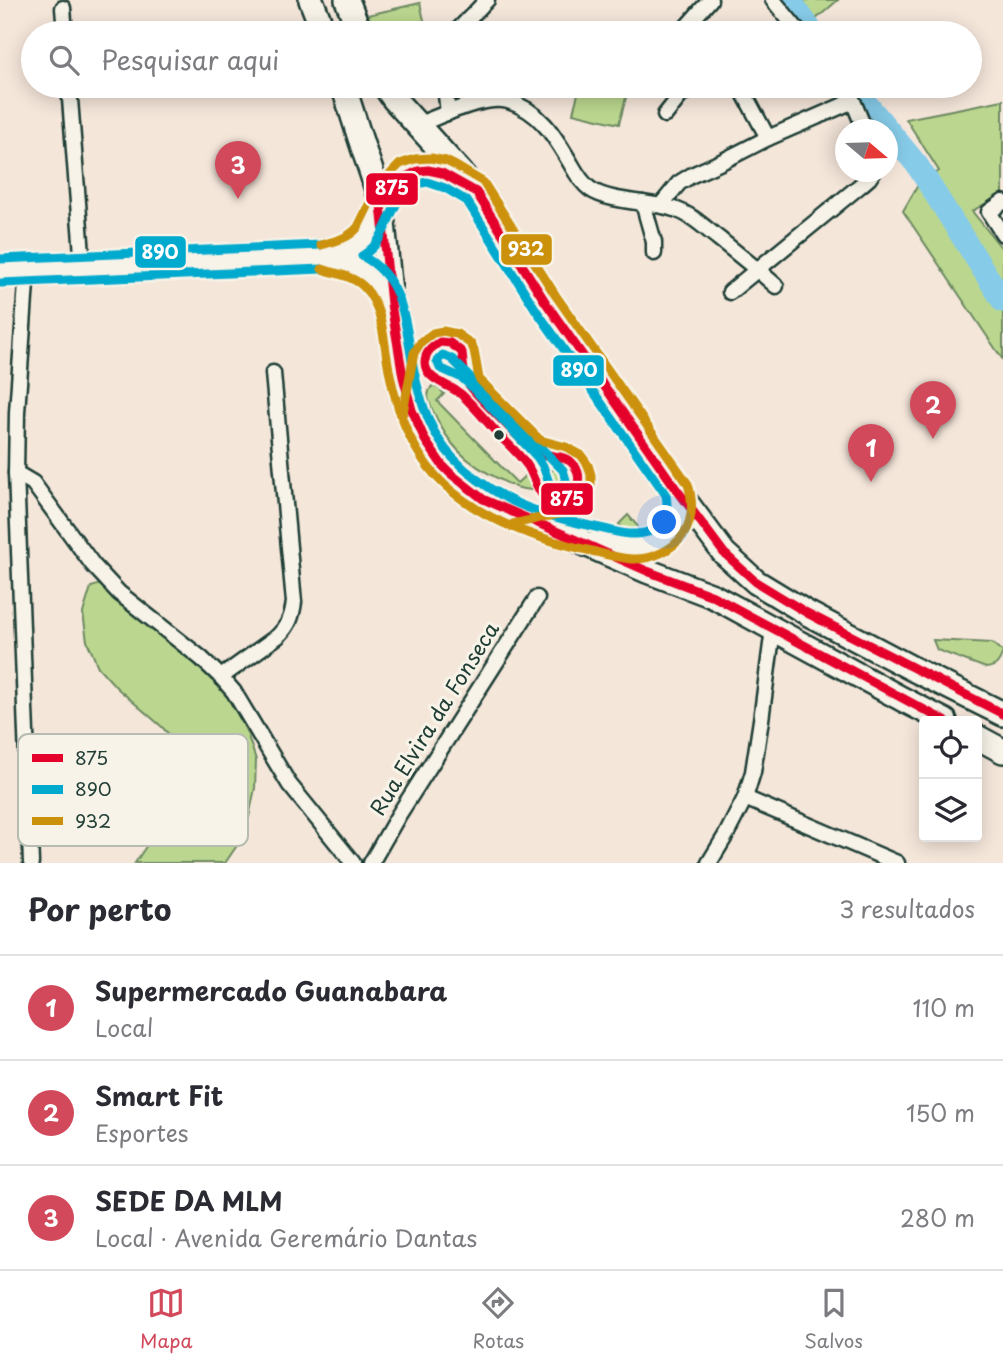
<!DOCTYPE html>
<html lang="pt">
<meta charset="utf-8">
<style>
body{margin:0;font-family:"Playpen Sans",sans-serif;background:#f7f7f7;color:#2b2b33}
.controls{position:absolute;right:21px;bottom:21px;display:grid;overflow:hidden;border-radius:7px;box-shadow:0 4px 18px #0003}
.controls button{width:63px;height:63px;display:grid;place-items:center;padding:0;border:0;border-bottom:2px solid #e1e1e2;background:#fff;color:#2b2b33;font:35px sans-serif}
.compass{position:absolute;left:835px;top:119px;width:63px;height:63px;border-radius:50%;background:#fff;box-shadow:0 4px 18px #0003;rotate:109deg}
.you{position:absolute;left:665px;top:523px;width:24px;height:24px;margin:-18px;border:5px solid #fff;border-radius:50%;background:#1a73e8;box-shadow:0 0 0 10px #1a73e833}
.badge{display:grid;place-items:center;width:46px;height:46px;border-radius:50%;background:#d1495b;color:#fff;font-size:23px;font-weight:700}
.pin{position:absolute;translate:-50% -58px;filter:drop-shadow(0 2px 4px #0008)}
.pin::after{content:'';position:absolute;top:37px;width:24px;height:21px;background:inherit;clip-path:polygon(0 0,100% 0,50% 100%)}
.list{margin:0;padding:0;list-style:none}
h2{display:flex;justify-content:space-between;align-items:center;height:91px;margin:0;padding:0 28px;font-size:30px}
h2 small{font-size:23px;font-weight:400;color:#7c7c81}
.list li{display:grid;grid-template-columns:46px 1fr auto;gap:21px;align-items:center;box-sizing:border-box;height:105px;padding:0 28px;border-top:2px solid #e1e1e2}
.list b{display:block;font-size:26px;white-space:nowrap}
.list p{margin:0;font-size:23px;white-space:nowrap;color:#7c7c81}
.list em{font-size:23px;font-style:normal;color:#7c7c81}
.icon{flex:none;width:38px;height:38px;fill:none;stroke:currentColor;stroke-width:2;stroke-linecap:round;stroke-linejoin:round}
.map{position:relative;flex:none;width:1003px;height:863px;overflow:hidden}
.search{position:absolute;background:#fff;box-shadow:0 4px 18px #0003;left:21px;right:21px;top:21px;height:77px;display:flex;align-items:center;gap:18px;box-sizing:border-box;padding:0 24px;border-radius:38px;color:#7c7c81;font-size:26px}
.sheet{height:406px;background:#fff}
nav{display:flex;justify-content:space-around;align-items:center;box-sizing:border-box;height:98px;border-top:2px solid #e1e1e2;background:#fff;font-size:19px;color:#7c7c81}
nav a{display:grid;justify-items:center;gap:4px}
nav .on{color:#d1495b}
.map>svg:first-child{display:block}
</style>
<div class="map">
<svg width="1003" height="863" viewBox="0 0 1003 863">
<rect width="100%" height="100%" fill="#f5e6da"/>
<filter id="ink" filterUnits="userSpaceOnUse"><feTurbulence type="fractalNoise" baseFrequency=".0143" numOctaves="2"/><feDisplacementMap in="SourceGraphic" scale="14" xChannelSelector="R" yChannelSelector="G"/><feConvolveMatrix kernelMatrix="1 2 1 2 8 2 1 2 1" color-interpolation-filters="sRGB"/></filter>
<g filter="url(#ink)">
<g fill="#bbd78f" stroke="#6d8a62" stroke-width="2">
<polygon points="803,0 838,0 815,20"/>
<polygon points="420,3 427,33 375,33 368,15"/>
<polygon points="580,86 629,86 619,124 573,113"/>
<polygon points="1003,100 1003,194 972,211 1003,250 1003,360 903,211 918,185 939,171 906,119"/>
<circle cx="446" cy="359" r="12"/>
<path d="M432 386 439 388 444 394 437 401 517 483 526 475 531 481 532 490C520 490 511 485 501 480 466 463 449 446 433 411 429 402 425 395 432 386Z"/>
<circle cx="561" cy="480" r="13"/>
<polygon points="628,515 646,536 629,535 619,524"/>
<polygon points="101,584 213,677 232,702 247,733 256,760 255,788 249,817 238,844 225,863 135,863 147,845 165,823 180,799 188,773 180,746 161,726 117,688 98,667 87,641 83,613 91,587"/>
<path d="M933 640 992 643 1003 652C999 662 997 667 986 668L937 650Z"/>
</g>
<g fill="none" stroke-linecap="round" stroke-linejoin="round">
<g stroke="#86cbe8" stroke-width="23">
<polyline points="790,0 813,33"/>
<polyline points="852,86 917,165 1003,301"/>
</g>
<defs>
<g id="street">
<polyline points="773,0 800,33"/>
<polyline points="63,8 65,33"/>
<polyline points="455,33 487,0"/>
<polyline points="681,33 710,0"/>
<polyline points="69,86 83,267"/>
<polyline points="445,86 448,113"/>
<polyline points="740,86 768,138"/>
<polyline points="841,86 853,101 865,130"/>
<polyline points="665,115 680,96 692,86"/>
<path d="M416 125C439 117 485 94 508 101 541 111 555 137 571 164 576 173 582 183 590 189 610 203 650 201 674 209 691 214 704 227 718 238 738 254 757 269 776 286"/>
<polyline points="1003,202 989,212 1003,234"/>
<polyline points="643,203 654,242 654,253"/>
<polyline points="661,205 679,183 692,175 721,162 768,138 853,101"/>
<polyline points="27,269 17,412 16,473 31,863"/>
<polyline points="730,292 862,184 869,178 873,172"/>
<polyline points="16,473 33,483 93,565 119,593 201,658 221,677 234,692 289,784 353,863"/>
<path d="M221 677 278 636C289 625 292 617 294 602L273 373"/>
<polyline points="745,798 897,863"/>
<polyline points="371,863 398,816 537,598"/>
<polyline points="709,863 726,835 745,798 753,772 761,720 773,629"/>
</g>
<g id="primary">
<polyline points="311,0 324,33"/>
<polyline points="347,0 360,33"/>
<path d="M343 86C352 111 359 137 368 162 373 177 379 193 381 208 392 283 390 407 442 465 454 479 468 489 483 499L647 571 713 596 902 699 945 721"/>
<polyline points="385,86 394,99 462,174 476,192 546,303 677,490 724,553 756,582 807,613 915,670 1003,714"/>
<path d="M323 257C354 266 375 271 388 304"/>
<path d="M0 271 323 257C337 253 353 251 363 240 372 231 374 217 380 206 401 165 427 162 464 185"/>
<path d="M600 540C629 547 654 555 673 527 682 515 681 504 677 490"/>
<polyline points="977,737 1003,751"/>
</g>
</defs>
<use href="#street" stroke="#1f3d34" stroke-width="19"/>
<use href="#primary" stroke="#1f3d34" stroke-width="28"/>
<use href="#street" stroke="#f7f3e8" stroke-width="14"/>
<use href="#primary" stroke="#f7f3e8" stroke-width="23"/>
<defs>
<g id="bus-1">
<path d="M440 342 450 343 462 352C463 362 463 374 468 383 470 389 529 448 534 451 547 458 564 453 574 465 582 475 579 490 569 498 565 501 560 502 554 501 537 499 536 478 527 465 519 454 508 444 498 434 486 421 475 407 462 395 450 384 425 381 425 362 425 352 432 347 440 342Z"/>
<polyline points="945,721 713,596 647,571 483,499 451,474 442,465 425,440 412,410 403,377 391,304 381,205 387,194 401,179 418,171 428,170 442,173 476,192 546,303 677,490 724,553 756,582 807,613 1003,714"/>
</g>
<g id="bus-2">
<path d="M427 182 445 188 467 201 536 310 666 495C670 517 660 533 636 534 626 535 614 531 604 529 572 522 538 514 508 499 488 488 469 475 453 458 430 434 419 398 413 366 405 325 405 278 362 256 368 252 374 247 378 241 393 218 395 186 427 182Z"/>
<polyline points="0,259 321,245"/>
<polyline points="1,283 322,269"/>
<polygon points="443,355 452,359 563,470 566,480 561,489 556,490 551,488 543,466 538,458 473,388 462,378 440,368 437,361"/>
</g>
<g id="bus-3">
<path d="M321 245C335 241 348 239 358 227L377 188 400 164 415 159 431 158 446 161 456 166 483 182 556 296 688 484C693 501 694 519 683 535 673 550 651 560 632 559 620 558 607 555 596 552 546 541 495 526 454 493 412 460 395 409 387 358 383 334 382 307 365 288 354 276 337 274 322 269"/>
<polyline points="403,413 414,353 421,342 433,333 443,331 457,334 471,344 474,350 479,379 540,440 566,447 581,455 588,465 591,475 591,484 588,494 582,503 572,511 513,524"/>
</g>
</defs>
<use href="#bus-1" stroke="#f7f3e8" stroke-width="14"/>
<use href="#bus-2" stroke="#f7f3e8" stroke-width="14"/>
<use href="#bus-3" stroke="#f7f3e8" stroke-width="14"/>
<use href="#bus-1" stroke="#e4002b" stroke-width="9"/>
<use href="#bus-2" stroke="#00a9ce" stroke-width="9"/>
<use href="#bus-3" stroke="#cc910a" stroke-width="9"/>
</g>
</g>
<circle fill="#1f3d34" stroke="#f7f3e8" stroke-width="2.5" cx="499" cy="435" r="6"/>
<g text-anchor="middle" stroke-width="6" stroke-linejoin="round" paint-order="stroke">
<g font-size="21" fill="#1f3d34" stroke="#f7f3e8">
<text transform="translate(435 719) rotate(-58)" y="7">Rua Elvira da Fonseca</text>
</g>
</g>
<rect x="18" y="734" width="230" height="112" rx="10" fill="#f7f3e8" stroke="#b6bcb2" stroke-width="2"/>
<rect x="32" y="754" width="31" height="8" fill="#e4002b"/>
<rect x="32" y="785" width="31" height="9" fill="#00a9ce"/>
<rect x="32" y="817" width="31" height="8" fill="#cc910a"/>
<g font-size="19" fill="#1f3d34">
<text x="75" y="765">875</text>
<text x="75" y="796">890</text>
<text x="75" y="828">932</text>
</g>
<g stroke="#f7f3e8" stroke-width="2.5">
<rect x="365" y="172" width="54" height="34" rx="7" fill="#e4002b"/>
<rect x="500" y="233" width="53" height="33" rx="7" fill="#cc910a"/>
<rect x="134" y="235" width="53" height="34" rx="7" fill="#00a9ce"/>
<rect x="552" y="354" width="53" height="33" rx="7" fill="#00a9ce"/>
<rect x="540" y="482" width="54" height="34" rx="7" fill="#e4002b"/>
</g>
<g font-size="19" text-anchor="middle" font-weight="bold" fill="#fff">
<text x="392" y="195">875</text>
<text x="526" y="256">932</text>
<text x="160" y="259">890</text>
<text x="579" y="377">890</text>
<text x="567" y="506">875</text>
</g>
</svg>
<div class="controls">
<button><svg class="icon" aria-label="locate" viewBox="0 0 24 24"><circle cx="12" cy="12" r="6"/><path d="M12 2v4M12 18v4M2 12h4M18 12h4"/></svg></button>
<button><svg class="icon" aria-label="layers" viewBox="0 0 24 24"><path d="M12 4l9 5-9 5-9-5zM3 14l9 5 9-5"/></svg></button>
</div>
<svg class="compass" viewBox="-18 -18 36 36"><path d="M0-13l5 13h-10z" fill="#e53935"/><path d="M0 13l5-13h-10z" fill="#7c7c81"/></svg>
<div class="you"></div>
<div class="pin badge" style="left:871px;top:482px">1</div>
<div class="pin badge" style="left:933px;top:439px">2</div>
<div class="pin badge" style="left:238px;top:199px">3</div>
<div class="search"><svg class="icon" aria-label="search" viewBox="0 0 24 24"><circle cx="10" cy="10" r="6"/><path d="M15 15l6 6"/></svg>Pesquisar aqui</div>
</div>
<section class="sheet">
<h2>Por perto<small>3 resultados</small></h2>
<ul class="list">
<li><span class="badge">1</span><div><b>Supermercado Guanabara</b><p>Local</p></div><em>110 m</em></li>
<li><span class="badge">2</span><div><b>Smart Fit</b><p>Esportes</p></div><em>150 m</em></li>
<li><span class="badge">3</span><div><b>SEDE DA MLM</b><p>Local · Avenida Geremário Dantas</p></div><em>280 m</em></li>
</ul>
</section>
<nav>
<a class="on"><svg class="icon" aria-label="map" viewBox="0 0 24 24"><path d="M3 6l6-2 6 2 6-2v14l-6 2-6-2-6 2zM9 4v14M15 6v14"/></svg>Mapa</a>
<a><svg class="icon" aria-label="directions" viewBox="0 0 24 24"><path d="M12 3l9 9-9 9-9-9zM9 14v-3h6M13 9l2 2-2 2"/></svg>Rotas</a>
<a><svg class="icon" aria-label="saved" viewBox="0 0 24 24"><path d="M7 4h10v16l-5-4-5 4z"/></svg>Salvos</a>
</nav>
